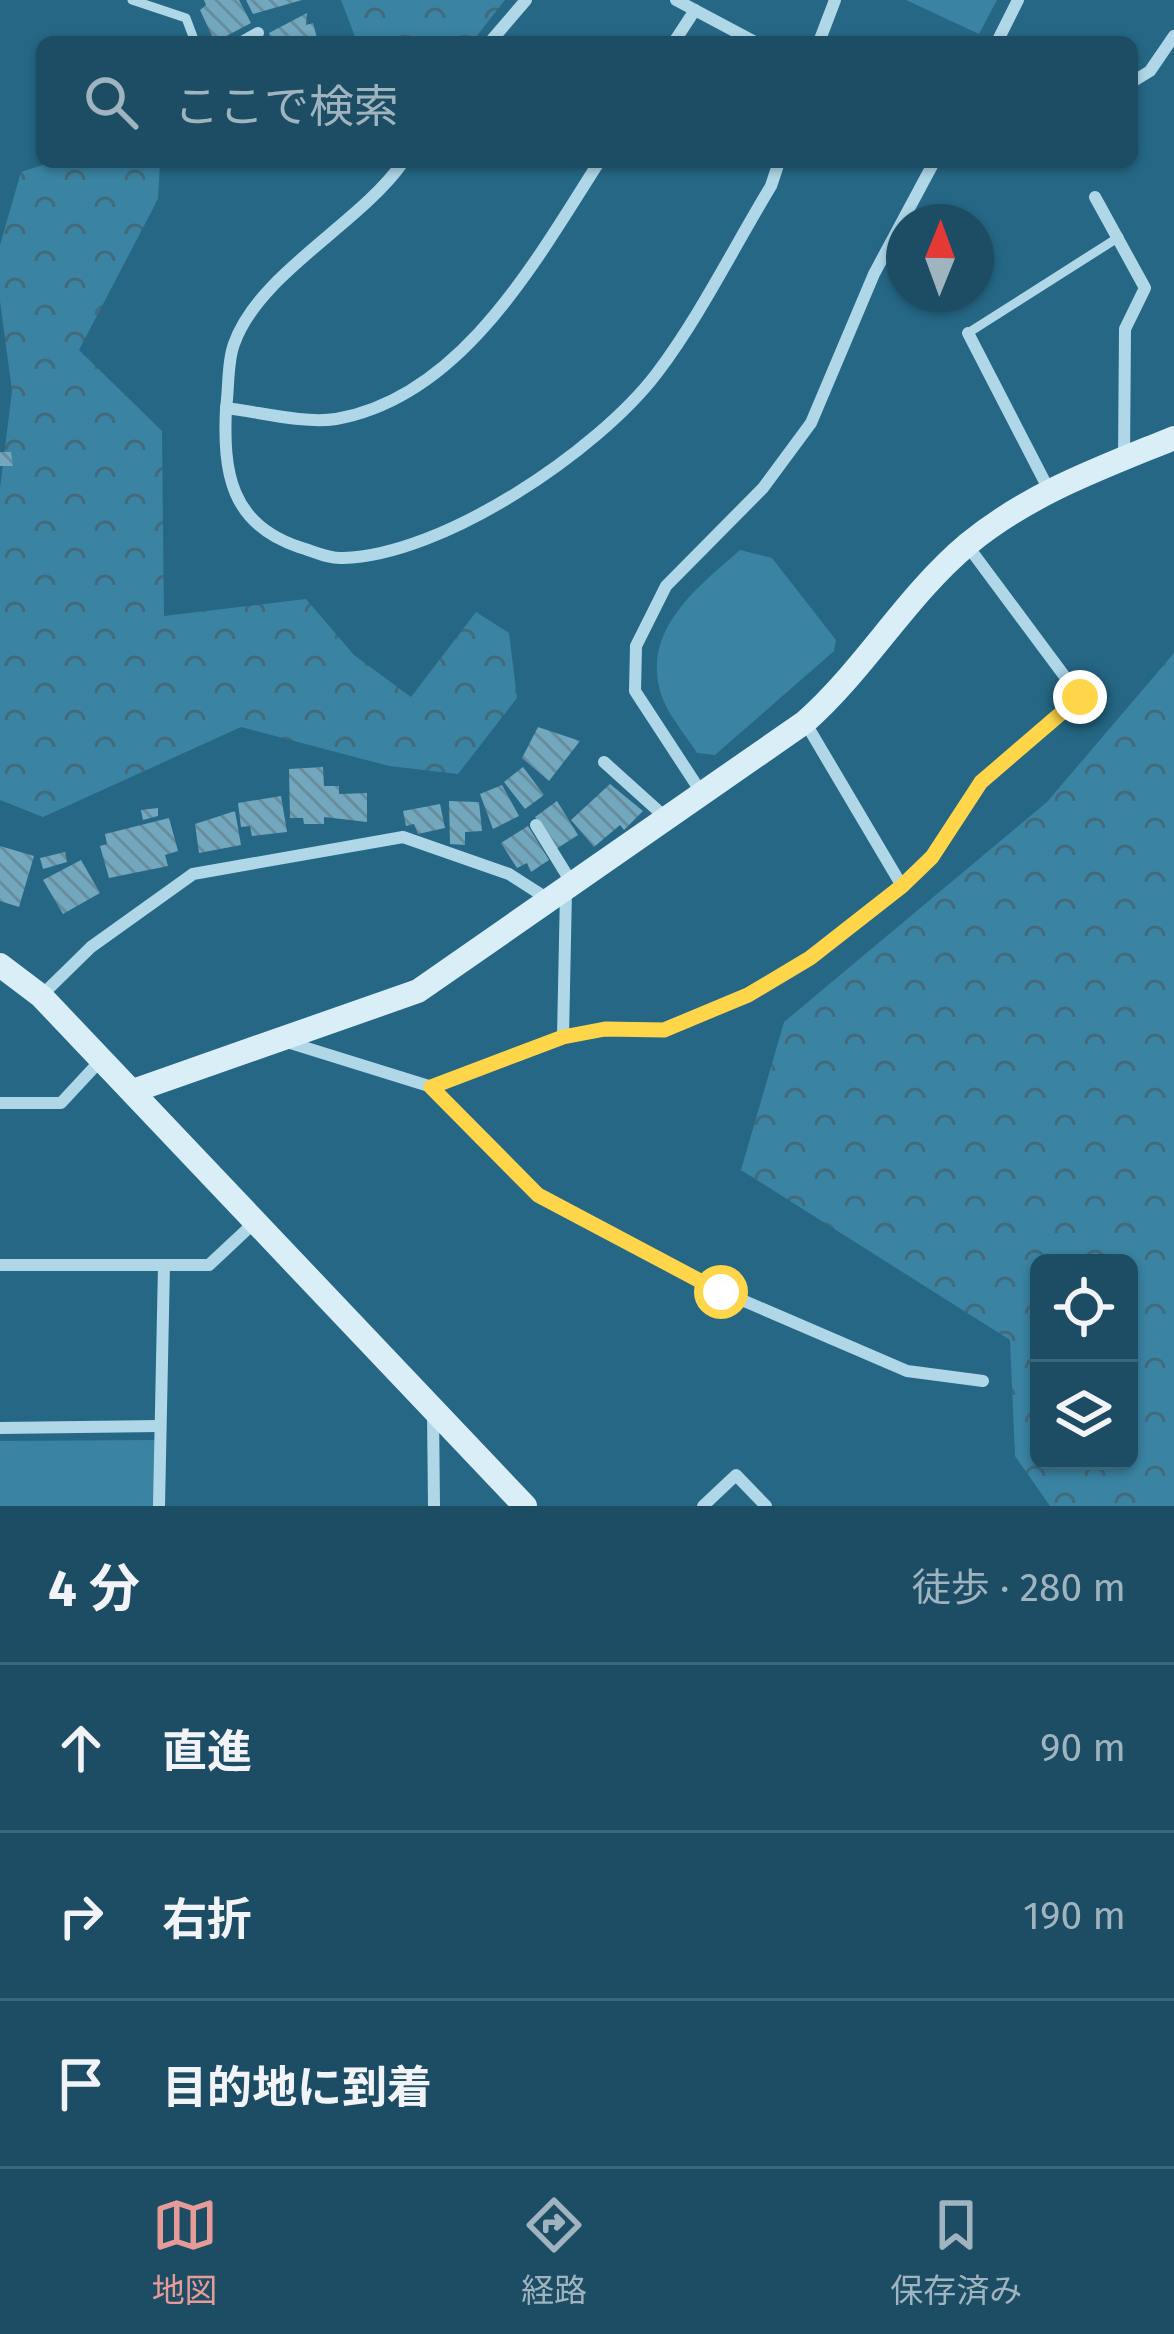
<!DOCTYPE html>
<html lang="ja">
<meta charset="utf-8">
<style>
body{margin:0;font-family:"Fira Sans","Noto Sans JP",sans-serif;background:#25546a;color:#f1f3f6}
.controls{position:absolute;right:36px;bottom:36px;display:grid;overflow:hidden;border-radius:18px;box-shadow:0 3px 9px #0004}
.controls button{width:108px;height:108px;display:grid;place-items:center;padding:0;border:0;border-bottom:3px solid #3a6478;background:#1c4d64;color:#f1f3f6;font:60px sans-serif}
.compass{position:absolute;left:886px;top:204px;width:108px;height:108px;border-radius:50%;background:#1c4d64;box-shadow:0 3px 9px #0004;rotate:1deg}
.stop{position:absolute;width:36px;height:36px;margin:-27px;border:9px solid #ffd54a;border-radius:50%;background:#fff}
.stop.end{background:#ffd54a;border-color:#fff;box-shadow:0 3px 12px #0008}
.list{margin:0;padding:0;list-style:none}
h2{display:flex;justify-content:space-between;align-items:center;height:156px;margin:0;padding:0 48px;font-size:51px}
h2 small{font-size:39px;font-weight:400;color:#a0b4bf}
.list li{display:grid;grid-template-columns:78px 1fr auto;gap:36px;align-items:center;box-sizing:border-box;height:168px;padding:0 48px;border-top:3px solid #3a6478}
.list b{display:block;font-size:45px;white-space:nowrap}
.list em{font-size:39px;font-style:normal;color:#a0b4bf}
.icon{flex:none;width:66px;height:66px;fill:none;stroke:currentColor;stroke-width:2;stroke-linecap:round;stroke-linejoin:round}
.map{position:relative;flex:none;width:1174px;height:1506px;overflow:hidden}
.search{position:absolute;background:#1c4d64;box-shadow:0 3px 9px #0004;left:36px;right:36px;top:36px;height:132px;display:flex;align-items:center;gap:30px;box-sizing:border-box;padding:0 42px;border-radius:18px;color:#a0b4bf;font-size:45px}
.sheet{height:660px;background:#1c4d64}
nav{display:flex;justify-content:space-around;align-items:center;box-sizing:border-box;height:168px;border-top:3px solid #3a6478;background:#1c4d64;font-size:33px;color:#a0b4bf}
nav a{display:grid;justify-items:center;gap:6px}
nav .on{color:#e69b98}
.map>svg:first-child{display:block}
</style>
<div class="map">
<svg width="1174" height="1506" viewBox="0 0 1174 1506">
<defs>
<pattern id="forest-crowns" width="20" height="18" patternUnits="userSpaceOnUse" patternTransform="scale(3)"><rect width="20" height="18" fill="#3a83a2"/><path d="M2 6a3 3 0 1 1 6 0M12 15a3 3 0 1 1 6 0" fill="none" stroke="#426a7b"/></pattern>
<pattern id="building-back-hatch" width="6" height="6" patternUnits="userSpaceOnUse" patternTransform="scale(3)"><rect width="6" height="6" fill="#72a7be"/><path d="M-1 5l2 2M0 0l6 6M5-1l2 2" fill="none" stroke="#678c9c"/></pattern>
</defs>
<rect width="100%" height="100%" fill="#256785"/>
<g fill="url(#forest-crowns)" fill-rule="evenodd">
<polygon points="341,0 505,0 472,42 357,42"/>
<polygon points="52,162 160,162 158,199 79,350 162,431 164,616 306,599 354,655 411,697 476,612 509,633 517,698 458,774 389,766 241,727 43,817 0,800 0,488 12,391 0,301 0,245 21,172"/>
<path d="M1174 653V1506H1050L1015 1456 1010 1340 741 1170 784 1022 1047 802ZM1129 1263V1461H1039V1263Z"/>
</g>
<g fill="#3a83a2">
<polygon points="906,0 997,0 979,34"/>
<path d="M740 550 772 558 836 640 834 651 715 755 697 753C686 736 669 716 662 697 639 631 697 588 740 550Z"/>
<polygon points="155,1440 155,1506 0,1506 0,1441"/>
</g>
<g fill="url(#building-back-hatch)">
<polygon points="204,0 239,0 251,23 215,42 200,10 206,5"/>
<polygon points="246,0 302,0 253,14"/>
<polygon points="307,13 306,25 313,23 318,42 271,42 269,33"/>
<polygon points="0,452 11,452 13,466 0,466"/>
<polygon points="538,727 580,741 549,781 522,758"/>
<polygon points="323,767 324,786 339,786 339,794 367,793 367,822 324,817 324,824 304,824 303,818 290,818 289,769"/>
<polygon points="523,767 544,795 525,809 504,782"/>
<polygon points="610,784 643,811 624,830 620,825 594,847 571,820"/>
<polygon points="502,785 519,816 493,829 480,794"/>
<polygon points="281,796 287,832 252,836 250,826 241,827 238,803"/>
<polygon points="449,801 479,802 482,831 465,832 465,845 450,844"/>
<polygon points="557,801 578,835 556,849 535,817"/>
<polygon points="440,804 445,828 418,834 414,824 406,826 403,811"/>
<polygon points="158,808 158,816 143,820 141,810"/>
<polygon points="235,811 241,845 199,853 195,824"/>
<polygon points="169,818 178,851 165,855 168,866 109,878 100,846 107,844 105,834"/>
<polygon points="528,826 549,860 531,872 527,863 517,868 501,843"/>
<polygon points="0,846 34,856 19,907 0,901"/>
<polygon points="65,852 67,862 43,869 40,858"/>
<polygon points="81,860 100,893 63,914 43,880"/>
</g>
<g fill="none" stroke-linecap="round" stroke-linejoin="round">
<g stroke="#afd7e8" stroke-width="9">
<polyline points="132,0 186,18 195,42"/>
<polyline points="968,333 1119,237"/>
</g>
<g stroke="#afd7e8" stroke-width="12">
<polyline points="676,0 755,42"/>
<polyline points="242,42 258,33"/>
<polyline points="490,42 526,0"/>
<polyline points="674,42 695,10"/>
<polyline points="819,42 835,0"/>
<polyline points="997,42 1018,0"/>
<polyline points="1132,82 1150,71 1174,36"/>
<path d="M403 162C359 225 259 273 234 344 227 362 229 389 226 408 260 412 304 424 336 419 462 397 536 260 599 162"/>
<polyline points="1095,197 1145,288 1125,329 1124,459"/>
<polyline points="968,333 1048,488"/>
<path d="M226 408C223 472 230 524 299 547 313 551 328 559 343 558 442 556 598 451 657 373 700 316 734 247 771 186L779 162"/>
<polyline points="805,722 902,886"/>
<polyline points="604,762 665,817"/>
<polyline points="701,792 635,691 636,646 666,586 763,488 811,423 874,274 934,162"/>
<polyline points="536,825 573,885"/>
<polyline points="42,995 91,947 193,874 403,837 509,874 548,899"/>
<polyline points="563,1037 566,891"/>
<polyline points="284,1041 432,1087 563,1037 605,1029 664,1030 748,995 810,959 902,886 932,857 981,782 1080,697 967,545"/>
<polyline points="432,1087 538,1195 721,1291 907,1371 983,1381"/>
<polyline points="0,1103 61,1103 100,1061"/>
<polyline points="0,1265 209,1265 254,1223"/>
<polyline points="433,1411 434,1506"/>
<polyline points="0,1428 160,1426"/>
<polyline points="159,1506 164,1265"/>
<polyline points="703,1506 736,1475 766,1506"/>
</g>
<g stroke="#d9eef7" stroke-width="24">
<polyline points="0,965 41,996 525,1506"/>
<path d="M133 1091 418 991 805 722C865 669 906 596 968 544 1030 493 1101 468 1174 438"/>
</g>
</g>
<g fill="none" stroke-linecap="round" stroke-linejoin="round">
<polyline stroke="#ffd54a" stroke-width="15" points="721,1292 538,1195 431,1087 563,1037 605,1029 664,1030 748,995 810,958 902,886 932,857 981,782 1080,697"/>
</g>
</svg>
<div class="controls">
<button><svg class="icon" aria-label="locate" viewBox="0 0 24 24"><circle cx="12" cy="12" r="6"/><path d="M12 2v4M12 18v4M2 12h4M18 12h4"/></svg></button>
<button><svg class="icon" aria-label="layers" viewBox="0 0 24 24"><path d="M12 4l9 5-9 5-9-5zM3 14l9 5 9-5"/></svg></button>
</div>
<svg class="compass" viewBox="-18 -18 36 36"><path d="M0-13l5 13h-10z" fill="#e53935"/><path d="M0 13l5-13h-10z" fill="#a0b4bf"/></svg>
<div class="stop" style="left:721px;top:1292px"></div>
<div class="stop end" style="left:1080px;top:697px"></div>
<div class="search"><svg class="icon" aria-label="search" viewBox="0 0 24 24"><circle cx="10" cy="10" r="6"/><path d="M15 15l6 6"/></svg>ここで検索</div>
</div>
<section class="sheet">
<h2>4 分<small>徒歩 · 280 m</small></h2>
<ul class="list">
<li><svg class="icon" aria-label="ahead" viewBox="0 0 24 24"><path d="M12 20V5M6 11l6-6 6 6"/></svg><div><b>直進</b></div><em>90 m</em></li>
<li><svg class="icon" aria-label="right" viewBox="0 0 24 24"><path d="M7 20v-9h11M14 6l5 5-5 5"/></svg><div><b>右折</b></div><em>190 m</em></li>
<li><svg class="icon" aria-label="arrive" viewBox="0 0 24 24"><path d="M6 21V4h12l-3 4 3 4H6"/></svg><div><b>目的地に到着</b></div></li>
</ul>
</section>
<nav>
<a class="on"><svg class="icon" aria-label="map" viewBox="0 0 24 24"><path d="M3 6l6-2 6 2 6-2v14l-6 2-6-2-6 2zM9 4v14M15 6v14"/></svg>地図</a>
<a><svg class="icon" aria-label="directions" viewBox="0 0 24 24"><path d="M12 3l9 9-9 9-9-9zM9 14v-3h6M13 9l2 2-2 2"/></svg>経路</a>
<a><svg class="icon" aria-label="saved" viewBox="0 0 24 24"><path d="M7 4h10v16l-5-4-5 4z"/></svg>保存済み</a>
</nav>
